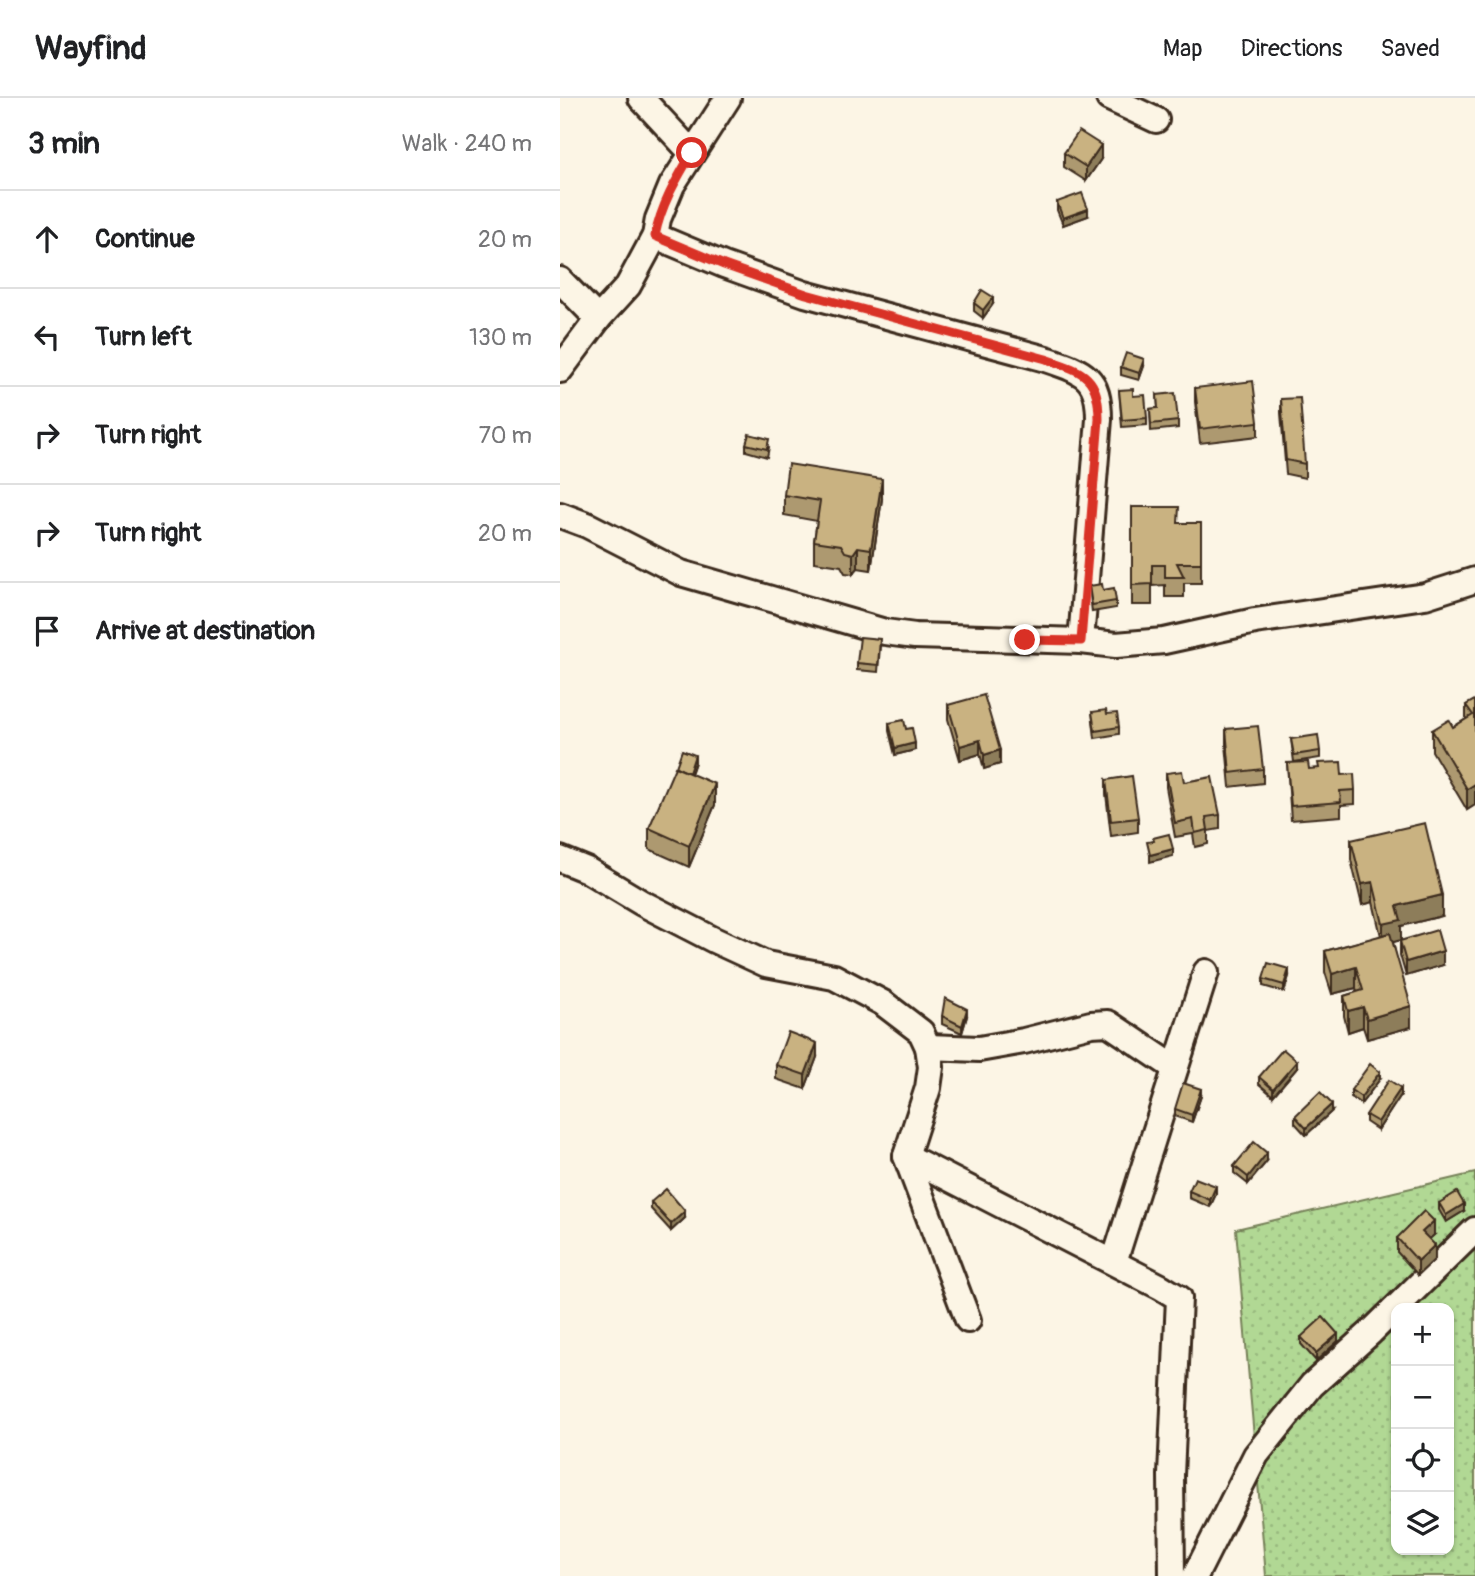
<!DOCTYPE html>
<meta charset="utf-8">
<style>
body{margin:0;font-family:Pangolin,sans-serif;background:#f6f6f6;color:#202124}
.controls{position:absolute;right:21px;bottom:21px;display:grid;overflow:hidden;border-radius:14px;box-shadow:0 2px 5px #0004}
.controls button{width:63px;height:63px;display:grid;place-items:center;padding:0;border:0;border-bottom:2px solid #e0e0e0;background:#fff;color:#202124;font:35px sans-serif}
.stop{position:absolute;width:21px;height:21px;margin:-16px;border:5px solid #d93025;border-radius:50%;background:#fff}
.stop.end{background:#d93025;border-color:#fff;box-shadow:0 2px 7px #0008}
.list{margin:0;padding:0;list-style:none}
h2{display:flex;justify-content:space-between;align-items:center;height:91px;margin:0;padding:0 28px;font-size:30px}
h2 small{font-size:23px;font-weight:400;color:#757577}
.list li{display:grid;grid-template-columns:46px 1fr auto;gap:21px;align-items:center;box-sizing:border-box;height:98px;padding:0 28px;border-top:2px solid #e0e0e0}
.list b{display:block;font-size:26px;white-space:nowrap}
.list em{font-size:23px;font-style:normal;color:#757577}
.icon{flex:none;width:38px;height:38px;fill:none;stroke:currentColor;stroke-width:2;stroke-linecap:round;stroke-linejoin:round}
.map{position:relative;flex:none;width:915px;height:1478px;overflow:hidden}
header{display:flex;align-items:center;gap:42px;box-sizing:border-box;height:98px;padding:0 35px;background:#fff;border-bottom:2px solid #e0e0e0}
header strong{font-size:33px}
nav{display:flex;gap:38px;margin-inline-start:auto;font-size:24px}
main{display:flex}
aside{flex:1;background:#fff}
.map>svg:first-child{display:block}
</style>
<header>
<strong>Wayfind</strong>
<nav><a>Map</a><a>Directions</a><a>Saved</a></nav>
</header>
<main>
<aside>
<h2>3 min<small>Walk · 240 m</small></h2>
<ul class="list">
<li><svg class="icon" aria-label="ahead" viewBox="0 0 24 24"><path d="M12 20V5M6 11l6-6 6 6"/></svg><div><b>Continue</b></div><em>20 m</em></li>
<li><svg class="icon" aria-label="left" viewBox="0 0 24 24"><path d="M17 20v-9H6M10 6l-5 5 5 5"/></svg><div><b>Turn left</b></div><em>130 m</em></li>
<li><svg class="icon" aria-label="right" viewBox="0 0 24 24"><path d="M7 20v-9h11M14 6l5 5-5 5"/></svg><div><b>Turn right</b></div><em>70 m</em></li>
<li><svg class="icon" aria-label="right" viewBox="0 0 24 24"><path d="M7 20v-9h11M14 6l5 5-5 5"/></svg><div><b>Turn right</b></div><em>20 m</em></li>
<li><svg class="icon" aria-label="arrive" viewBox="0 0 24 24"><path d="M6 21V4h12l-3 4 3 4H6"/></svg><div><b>Arrive at destination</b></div></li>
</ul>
</aside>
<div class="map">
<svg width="915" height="1478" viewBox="0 0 915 1478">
<defs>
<pattern id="park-dots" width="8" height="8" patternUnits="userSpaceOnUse" patternTransform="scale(1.75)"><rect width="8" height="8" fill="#b1d894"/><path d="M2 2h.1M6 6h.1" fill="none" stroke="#99ba7f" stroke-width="1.8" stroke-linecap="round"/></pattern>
</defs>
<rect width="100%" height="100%" fill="#fcf5e5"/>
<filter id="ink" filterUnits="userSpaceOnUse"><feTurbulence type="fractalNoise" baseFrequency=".0143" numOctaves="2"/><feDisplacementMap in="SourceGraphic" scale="14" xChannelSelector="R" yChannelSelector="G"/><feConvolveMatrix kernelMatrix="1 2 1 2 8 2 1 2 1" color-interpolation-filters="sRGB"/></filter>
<g filter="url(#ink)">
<path fill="url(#park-dots)" stroke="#768159" stroke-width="2" fill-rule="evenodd" d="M915 1075V1478H706L676 1131ZM836 1210H889V1452H836Z"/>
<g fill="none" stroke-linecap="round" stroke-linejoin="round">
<defs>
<g id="minor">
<polyline points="81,0 132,55"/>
<polyline points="549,0 596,22"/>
<path d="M95 138 164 167 245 196 486 261C524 274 539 278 539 321L521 543"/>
<polyline points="0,182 38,221"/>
<polyline points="0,272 38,221 68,188 95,138 98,121 112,87 168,0"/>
<polyline points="0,417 27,427 121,475 325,534 355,538 521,543 556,547 604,543 695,523 865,498 915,482"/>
<polyline points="0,761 27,772 82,805 154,842 206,866 274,879 323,905 361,934 368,949 371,969 368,990 346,1058 408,1222"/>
<polyline points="368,949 419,951 464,943 531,926 548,925 615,970"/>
<polyline points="346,1058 601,1189 619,1200 611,1377 612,1478"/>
<polyline points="554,1164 646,874"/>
<polyline points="635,1478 696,1357 752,1287 811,1234 915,1132"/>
</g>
</defs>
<use href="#minor" stroke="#3b2a1e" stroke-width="30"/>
<use href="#minor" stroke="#fcf5e5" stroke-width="24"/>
</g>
<g fill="#ad996f" stroke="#3b2a1e" stroke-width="2">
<polygon points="504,55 541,61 526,83 504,69"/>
<polygon points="497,104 528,118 503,127 497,112"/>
<polygon points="414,205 433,206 423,220 414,213"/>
<polygon points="584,268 579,282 561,277 561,269"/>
<polygon points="635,290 698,324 698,338 640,345 635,304"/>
<polygon points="559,292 573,298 587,320 587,327 562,329"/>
<polygon points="597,297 618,323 618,330 591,333 590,311 598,310"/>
<polygon points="721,301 745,366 745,380 726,376 721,315"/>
<polygon points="186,346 209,349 207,359 186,353"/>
<polygon points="224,397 322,401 311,472 298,470 293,476 285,475 281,468 254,464 254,443 257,423 224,417"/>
<polygon points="572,409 618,425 641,425 641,485 624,485 624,499 605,499 605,487 592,488 592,507 572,507"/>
<polygon points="529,488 543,492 556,503 556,510 532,514"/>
<polygon points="320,548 318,574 297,572 297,565"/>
<polygon points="915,602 915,707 907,712 872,653 872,632 893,629 906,621 906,607"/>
<polygon points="388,607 440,666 424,671 420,656 400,662 388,621"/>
<polygon points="532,614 547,616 559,629 559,636 535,640"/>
<polygon points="329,625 346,631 355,652 335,657 329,633"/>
<polygon points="666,631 703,671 703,685 670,689 666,646"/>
<polygon points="731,641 760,653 760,660 734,664"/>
<polygon points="135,664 131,676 155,707 129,769 89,751 89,730"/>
<polygon points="727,665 749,671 782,677 795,692 795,706 781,707 781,718 731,722"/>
<polygon points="606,675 624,684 660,717 660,731 648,733 648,746 635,749 633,736 615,739 606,689"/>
<polygon points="546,682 578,720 578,734 551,738 546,696"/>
<polygon points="791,742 882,818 841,828 841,842 833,844 851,929 807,941 803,929 788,934 784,918 784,898 797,894 796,890 772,896 765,874 765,853 821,838 813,804 802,807 791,762"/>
<polygon points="840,843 883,867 846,878 840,857"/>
<polygon points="729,878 724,894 703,888 703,881"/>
<polygon points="382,918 407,918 402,935 382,926"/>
<polygon points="257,959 245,991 216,981 216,967"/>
<polygon points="737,970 713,998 699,986 699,979"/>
<polygon points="820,981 801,1006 791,999 791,992"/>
<polygon points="841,997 818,1032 806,1024 806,1017"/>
<polygon points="641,998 632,1024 615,1018 615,1011"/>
<polygon points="772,1013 746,1037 735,1025 735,1018"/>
<polygon points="707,1063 688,1086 674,1075 674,1068"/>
<polygon points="629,1093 656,1096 650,1109 629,1100"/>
<polygon points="91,1104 125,1120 111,1133 91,1111"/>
<polygon points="879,1105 904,1113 886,1124 879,1112"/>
<polygon points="874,1137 869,1141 875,1161 858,1177 837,1154 837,1140"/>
<polygon points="741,1239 778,1243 756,1263 741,1246"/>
</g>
<g fill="#8d7d5a" stroke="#3b2a1e" stroke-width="2">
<polygon points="541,47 541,61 526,83 526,69"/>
<polygon points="528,111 528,118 503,127 503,120"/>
<polygon points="433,199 433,206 423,220 423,212"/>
<polygon points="584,261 584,268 579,282 579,275"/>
<polygon points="322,381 322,401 311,472 311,451"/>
<polygon points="298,449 298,470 293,476 293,456"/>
<polygon points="420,642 420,656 400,662 400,648"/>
<polygon points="355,645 355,652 335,657 335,650"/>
<polygon points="440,652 440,666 424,671 424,657"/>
<polygon points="135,657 135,664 126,689 126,681"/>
<polygon points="155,686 155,707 129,769 129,748"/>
<polygon points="915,686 915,707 907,712 907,691"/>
<polygon points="613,751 613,758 590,764 590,757"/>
<polygon points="813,784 813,804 802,807 802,786"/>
<polygon points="882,797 882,818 841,828 841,842 823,847 823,826 837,808"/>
<polygon points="883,853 883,867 846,878 846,864"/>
<polygon points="796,869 796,890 772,896 772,876"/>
<polygon points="729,871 729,878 724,894 724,887"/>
<polygon points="851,908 851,929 807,941 807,921"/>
<polygon points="803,909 803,929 788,934 788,913"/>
<polygon points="407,911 407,918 402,935 402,928"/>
<polygon points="257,945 257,959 245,991 245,977"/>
<polygon points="737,963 737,970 713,998 713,991"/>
<polygon points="820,974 820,981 801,1006 801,999"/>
<polygon points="841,990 841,997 818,1032 818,1024"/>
<polygon points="641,991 641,998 632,1024 632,1017"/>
<polygon points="772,1006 772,1013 746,1037 746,1030"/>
<polygon points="707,1055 707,1063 688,1086 688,1079"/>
<polygon points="656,1088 656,1096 650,1109 650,1102"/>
<polygon points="904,1106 904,1113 886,1124 886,1117"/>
<polygon points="125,1113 125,1120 111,1133 111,1126"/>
<polygon points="874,1123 874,1137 862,1148 862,1134"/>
<polygon points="875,1147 875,1161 858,1177 858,1163"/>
<polygon points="778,1236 778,1243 756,1263 756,1255"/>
</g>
<g fill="#c9b281" stroke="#3b2a1e" stroke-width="2">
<polygon points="519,33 541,47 526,69 504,55"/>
<polygon points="522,95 528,111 503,120 497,104"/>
<polygon points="422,192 433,199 423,212 414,205"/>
<polygon points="566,255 584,261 579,275 561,269"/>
<polygon points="693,283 698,324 640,331 635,290"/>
<polygon points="573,291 573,298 585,297 587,320 562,322 559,292"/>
<polygon points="615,295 618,323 591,326 590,311 598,310 597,297"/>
<polygon points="740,300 745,366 726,362 721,301"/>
<polygon points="189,336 209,341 207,351 186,346"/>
<polygon points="228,366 322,381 311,451 298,449 293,456 285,454 281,447 254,443 260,403 224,397"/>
<polygon points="572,409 619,409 618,425 641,425 641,465 617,465 624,479 605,479 605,467 592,467 592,486 572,487"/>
<polygon points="542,486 543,492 554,490 556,503 532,507 529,488"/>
<polygon points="300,539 320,541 318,567 297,565"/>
<polygon points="424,597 440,652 424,657 420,642 400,648 388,607"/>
<polygon points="915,602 915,686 907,691 872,632 889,622 893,629 913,617 906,607"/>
<polygon points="546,612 547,616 557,615 559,629 535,633 532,614"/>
<polygon points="344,622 346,631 352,630 355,645 335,650 329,625"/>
<polygon points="698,628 703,671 670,675 666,631"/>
<polygon points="758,637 760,653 734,657 731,641"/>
<polygon points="122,652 135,657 129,675 116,669"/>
<polygon points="748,664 749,671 759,670 758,665 781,664 782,677 794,676 795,692 780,693 781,704 731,708 727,665"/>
<polygon points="115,669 155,686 129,748 89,730"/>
<polygon points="622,673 624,684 652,679 660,717 646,719 648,732 635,735 633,721 615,725 606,675"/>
<polygon points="572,678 578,720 551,723 546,682"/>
<polygon points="865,725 882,797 837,808 841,822 823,826 813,784 802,786 791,742"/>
<polygon points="609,736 613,751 590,757 587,744 594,743 593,740"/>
<polygon points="877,832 883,853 846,864 840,843"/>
<polygon points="830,835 851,908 807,921 803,909 788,913 784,898 803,892 796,869 772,876 765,853"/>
<polygon points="708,865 729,871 724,887 703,881"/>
<polygon points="385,900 407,911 402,928 382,918"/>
<polygon points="228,934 257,945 245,977 216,967"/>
<polygon points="723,951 737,963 713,991 699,979"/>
<polygon points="810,966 820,974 801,999 791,992"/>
<polygon points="829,982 841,990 818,1024 806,1017"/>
<polygon points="623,985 641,991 632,1017 615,1011"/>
<polygon points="760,994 772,1006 746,1030 735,1018"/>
<polygon points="694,1044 707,1055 688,1079 674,1068"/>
<polygon points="635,1080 656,1088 650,1102 629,1093"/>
<polygon points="106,1091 125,1113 111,1126 91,1104"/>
<polygon points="897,1094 904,1106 886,1117 879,1105"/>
<polygon points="864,1113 874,1123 862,1134 875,1147 858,1163 837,1140"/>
<polygon points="763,1219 778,1236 756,1255 741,1239"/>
</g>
</g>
<g fill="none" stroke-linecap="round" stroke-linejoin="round" filter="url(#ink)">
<path stroke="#d93025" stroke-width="9" d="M132 55C116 82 101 107 95 138L164 167 246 196 486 261C524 274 539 278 539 321L521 543 465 542"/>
</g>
</svg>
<div class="controls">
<button>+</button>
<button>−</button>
<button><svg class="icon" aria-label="locate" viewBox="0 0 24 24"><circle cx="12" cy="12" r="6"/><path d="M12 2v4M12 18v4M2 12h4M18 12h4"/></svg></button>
<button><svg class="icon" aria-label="layers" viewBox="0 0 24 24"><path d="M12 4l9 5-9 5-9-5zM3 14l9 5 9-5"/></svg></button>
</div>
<div class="stop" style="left:132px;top:55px"></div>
<div class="stop end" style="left:465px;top:542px"></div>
</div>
</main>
